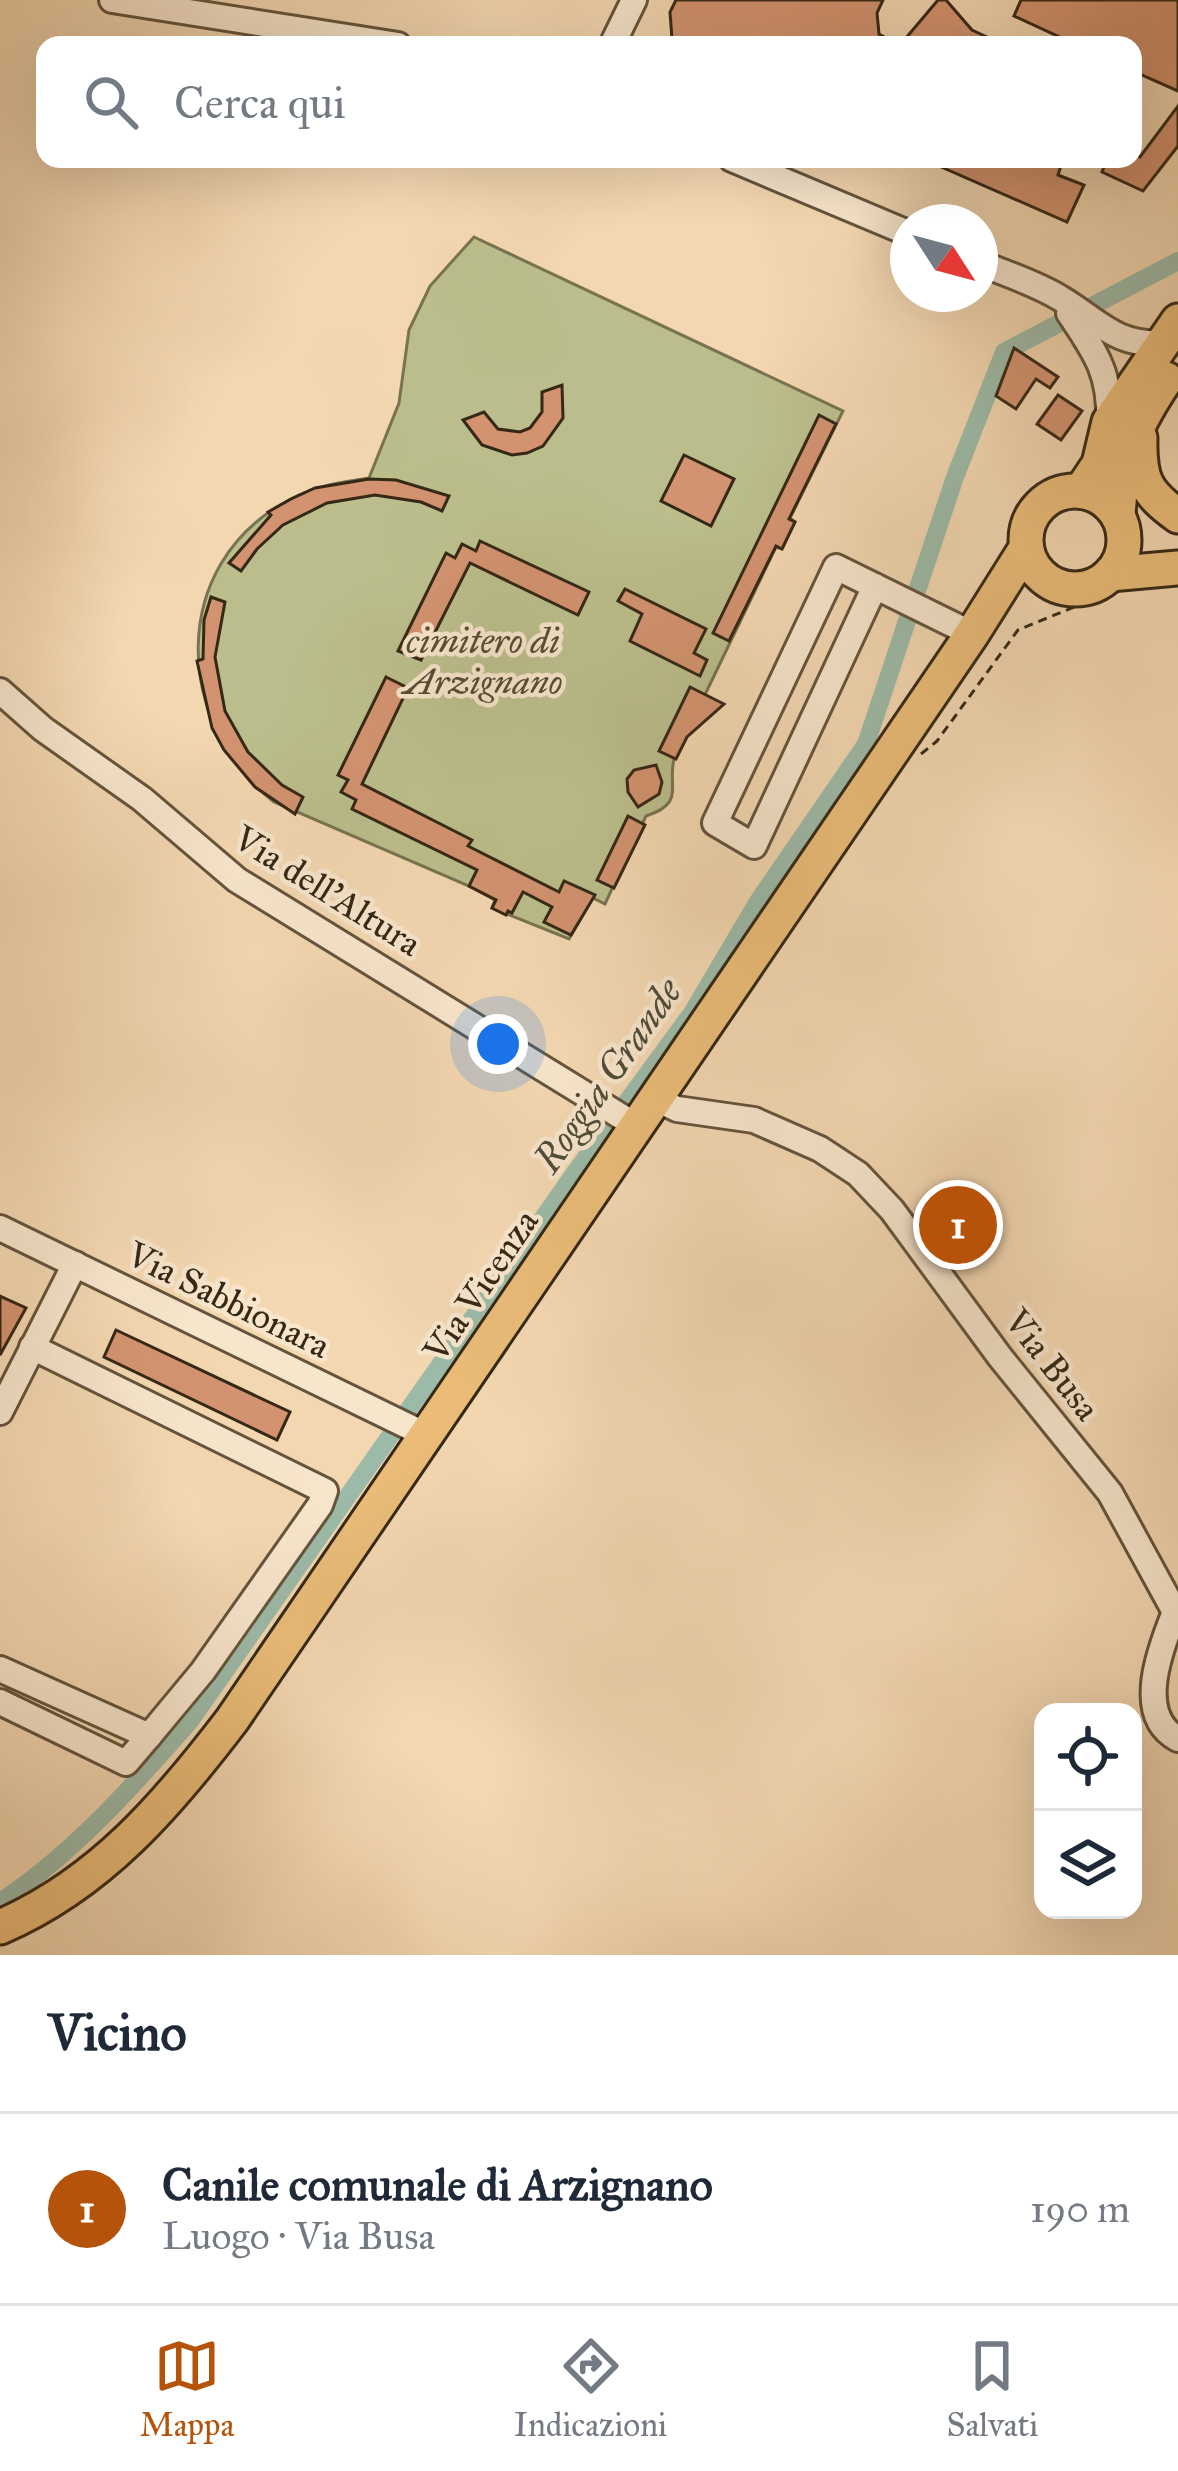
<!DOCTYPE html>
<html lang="it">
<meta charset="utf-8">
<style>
body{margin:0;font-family:"IM FELL Great Primer",serif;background:#f6f6f7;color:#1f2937}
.controls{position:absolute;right:36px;bottom:36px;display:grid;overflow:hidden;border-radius:24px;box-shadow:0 12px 48px #0002}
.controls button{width:108px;height:108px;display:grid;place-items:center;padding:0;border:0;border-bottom:3px solid #e0e1e3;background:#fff;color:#1f2937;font:60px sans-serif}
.compass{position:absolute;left:890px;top:204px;width:108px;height:108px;border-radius:50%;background:#fff;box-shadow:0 12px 48px #0002;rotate:126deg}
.you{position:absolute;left:498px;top:1044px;width:42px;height:42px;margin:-30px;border:9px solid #fff;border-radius:50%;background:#1a73e8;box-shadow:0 0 0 18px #1a73e833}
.badge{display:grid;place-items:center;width:78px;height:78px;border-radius:50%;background:#b45309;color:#fff;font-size:39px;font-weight:700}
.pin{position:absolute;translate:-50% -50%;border:6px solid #fff;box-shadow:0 3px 12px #0006}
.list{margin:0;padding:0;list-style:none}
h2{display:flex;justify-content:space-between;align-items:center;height:156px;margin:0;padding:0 48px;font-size:51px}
h2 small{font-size:39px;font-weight:400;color:#747a83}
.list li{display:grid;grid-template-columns:78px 1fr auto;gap:36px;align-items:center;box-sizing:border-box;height:192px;padding:0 48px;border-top:3px solid #e0e1e3}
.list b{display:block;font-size:45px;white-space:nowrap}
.list p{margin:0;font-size:39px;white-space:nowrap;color:#747a83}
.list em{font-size:39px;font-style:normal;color:#747a83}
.icon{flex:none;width:66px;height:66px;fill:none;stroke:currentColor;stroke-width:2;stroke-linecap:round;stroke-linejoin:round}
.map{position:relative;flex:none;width:1178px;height:1955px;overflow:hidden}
.search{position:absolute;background:#fff;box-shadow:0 12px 48px #0002;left:36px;right:36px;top:36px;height:132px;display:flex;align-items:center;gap:30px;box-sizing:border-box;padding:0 42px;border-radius:24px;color:#747a83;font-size:45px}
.sheet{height:348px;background:#fff}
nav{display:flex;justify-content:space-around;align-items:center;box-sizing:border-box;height:168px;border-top:3px solid #e0e1e3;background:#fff;font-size:33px;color:#747a83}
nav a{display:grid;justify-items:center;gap:6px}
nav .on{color:#b45309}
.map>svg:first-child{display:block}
</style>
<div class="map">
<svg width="1178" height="1955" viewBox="0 0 1178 1955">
<rect width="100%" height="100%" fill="#f3d7b1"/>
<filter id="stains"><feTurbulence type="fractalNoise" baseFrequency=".00167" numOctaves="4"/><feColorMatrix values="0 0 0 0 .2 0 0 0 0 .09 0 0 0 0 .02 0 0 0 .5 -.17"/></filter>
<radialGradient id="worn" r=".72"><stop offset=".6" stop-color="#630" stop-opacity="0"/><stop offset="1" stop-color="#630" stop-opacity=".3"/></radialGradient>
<path fill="#bbbe8c" stroke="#787350" stroke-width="3" d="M474 237 843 411 790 518 795 522 782 549 776 547 674 759C667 787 686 803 646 816L605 904 593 898 569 939 492 908 495 900 469 886 274 802C173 723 168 564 289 500 315 486 341 482 369 478L399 403 409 330 430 286Z"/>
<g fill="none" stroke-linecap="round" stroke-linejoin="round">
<path stroke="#9cbaa8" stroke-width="18" d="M0 1902C74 1853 132 1787 190 1721L574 1174 692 1013 757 903 866 744 955 477 1004 352 1178 261"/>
</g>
<g fill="#d39370" stroke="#352815" stroke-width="3">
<polygon points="676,0 883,0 877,13 879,34 898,45 684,45 672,39 670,12"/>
<polygon points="938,0 946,0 972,30 1004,45 900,45"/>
<polygon points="1021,0 1178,0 1178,91 1133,71 1133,45 1077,45 1014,16"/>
<polygon points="1178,106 1178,146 1143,191 1102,172 1107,159 1133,159 1133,154 1140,157"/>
<polygon points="923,159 1063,159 1058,175 1084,185 1067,222"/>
<polygon points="1014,348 1058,377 1050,388 1036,379 1016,409 996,396"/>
<polygon points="562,385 563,418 543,446 527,453 512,455 482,445 463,420 484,412 498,429 520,432 530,428 542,412 542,392"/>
<polygon points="1058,395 1082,411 1061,440 1037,424"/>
<polygon points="819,415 836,424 789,519 795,522 782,549 776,546 729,641 713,633"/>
<polygon points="684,455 734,479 711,526 661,501"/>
<polygon points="369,479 396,480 449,496 442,511 421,502 375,495 327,503 283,525 257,549 241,571 229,563 271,515 268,512 291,499 315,488"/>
<polygon points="480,541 589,592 578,615 470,563 421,660 398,651 446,553 455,558 462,544 476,551"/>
<polygon points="625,589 706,629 694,653 707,660 700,676 630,641 642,614 618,601"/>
<polygon points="211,597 225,602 215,657 225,711 248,752 282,785 303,797 295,814 255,787 224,750 212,728 197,661 203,659 204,620"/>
<polygon points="386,677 408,688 362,784 472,840 468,846 559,892 564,881 595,895 571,935 544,922 552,907 523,892 512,913 508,911 506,915 492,908 496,900 469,886 477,870 352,809 356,800 341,792 348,780 338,775"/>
<polygon points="690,687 724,704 687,737 676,759 659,751"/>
<polygon points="656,765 662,782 659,794 638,807 628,792 627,779 634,770"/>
<polygon points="628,816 645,825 614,888 597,880"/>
<polygon points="932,1192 1000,1234 984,1259 918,1218"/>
<polygon points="0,1296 26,1308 0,1355"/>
<polygon points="116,1330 290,1412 277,1440 104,1357"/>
</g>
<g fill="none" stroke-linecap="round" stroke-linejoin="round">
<defs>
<g id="minor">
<polyline points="112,0 398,45"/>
<polyline points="612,45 634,0"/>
<polyline points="732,159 908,233"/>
<path d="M980 263C1006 274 1036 283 1060 298 1099 321 1115 346 1163 343"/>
<path d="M1069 313C1095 352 1111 373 1109 422"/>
<polyline points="875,586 754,846 715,823 836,567 972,634"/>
<polyline points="0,691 43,729 142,799 237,880 635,1125"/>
<polyline points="654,1098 677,1109 754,1120 820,1149 858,1174 892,1210 1000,1357 1110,1493 1175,1612 1178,1610"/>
<polyline points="0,1228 426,1435"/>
<polyline points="32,1347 325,1491 320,1505 203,1671 149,1736"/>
<polyline points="0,1412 75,1264"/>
<path d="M1175 1612C1160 1649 1134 1716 1178 1739"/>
<polyline points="0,1669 149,1736 126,1763 0,1702"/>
</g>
<g id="major">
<path d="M1140 438C1139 479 1145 492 1178 516"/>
<polyline points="1081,491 1099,464 1109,422 1178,321"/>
<circle cx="1075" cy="540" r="49"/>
<path d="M1118 516C1121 457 1133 428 1166 379"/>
<polyline points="1110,574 1178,568"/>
<path d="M0 1927C100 1884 168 1804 232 1720L972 634 1026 548"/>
</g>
</defs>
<use href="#minor" stroke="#64543c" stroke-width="30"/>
<use href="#major" stroke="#352815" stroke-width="39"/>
<polyline stroke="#352815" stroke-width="3" stroke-dasharray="9 6" stroke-linecap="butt" points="921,754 937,741 1018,630 1096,598"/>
<use href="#minor" stroke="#f7e5cc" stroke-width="24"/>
<use href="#major" stroke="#eabc78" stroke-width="33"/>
</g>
<g text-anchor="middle" stroke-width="9" stroke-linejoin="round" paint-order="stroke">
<g font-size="36" font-style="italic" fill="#564e33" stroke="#f7e5cc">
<text x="483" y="653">cimitero di<tspan x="483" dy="41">Arzignano</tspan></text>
</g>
<g font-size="36" fill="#352815" stroke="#f7e5cc">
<text transform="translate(328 890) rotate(32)" y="13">Via dell'Altura</text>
<text transform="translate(480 1285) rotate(-56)" y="13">Via Vicenza</text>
<text transform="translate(229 1299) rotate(26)" y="13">Via Sabbionara</text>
<text transform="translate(1053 1364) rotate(52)" y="13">Via Busa</text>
</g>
<g font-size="39" font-style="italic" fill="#4f4c3a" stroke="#f7e5cc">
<text transform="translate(607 1075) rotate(-55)" y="14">Roggia Grande</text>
</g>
</g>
<rect width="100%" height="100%" filter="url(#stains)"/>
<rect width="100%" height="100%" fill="url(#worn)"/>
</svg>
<div class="controls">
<button><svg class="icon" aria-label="locate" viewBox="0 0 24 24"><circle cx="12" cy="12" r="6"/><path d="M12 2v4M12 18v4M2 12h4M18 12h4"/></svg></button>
<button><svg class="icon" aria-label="layers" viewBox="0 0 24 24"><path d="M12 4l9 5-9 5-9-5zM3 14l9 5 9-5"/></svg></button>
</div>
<svg class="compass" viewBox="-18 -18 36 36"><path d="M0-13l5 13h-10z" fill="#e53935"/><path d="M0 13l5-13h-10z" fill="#747a83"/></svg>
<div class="you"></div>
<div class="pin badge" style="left:958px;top:1225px">1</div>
<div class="search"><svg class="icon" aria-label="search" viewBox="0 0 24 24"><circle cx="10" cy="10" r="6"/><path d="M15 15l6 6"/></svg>Cerca qui</div>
</div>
<section class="sheet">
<h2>Vicino<small></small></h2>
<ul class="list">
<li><span class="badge">1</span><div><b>Canile comunale di Arzignano</b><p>Luogo · Via Busa</p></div><em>190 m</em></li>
</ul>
</section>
<nav>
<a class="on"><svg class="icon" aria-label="map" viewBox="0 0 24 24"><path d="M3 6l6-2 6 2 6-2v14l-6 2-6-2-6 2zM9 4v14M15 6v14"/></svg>Mappa</a>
<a><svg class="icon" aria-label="directions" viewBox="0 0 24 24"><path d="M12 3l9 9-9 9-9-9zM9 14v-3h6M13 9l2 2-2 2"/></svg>Indicazioni</a>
<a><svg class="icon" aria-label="saved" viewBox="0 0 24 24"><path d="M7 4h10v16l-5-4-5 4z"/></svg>Salvati</a>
</nav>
